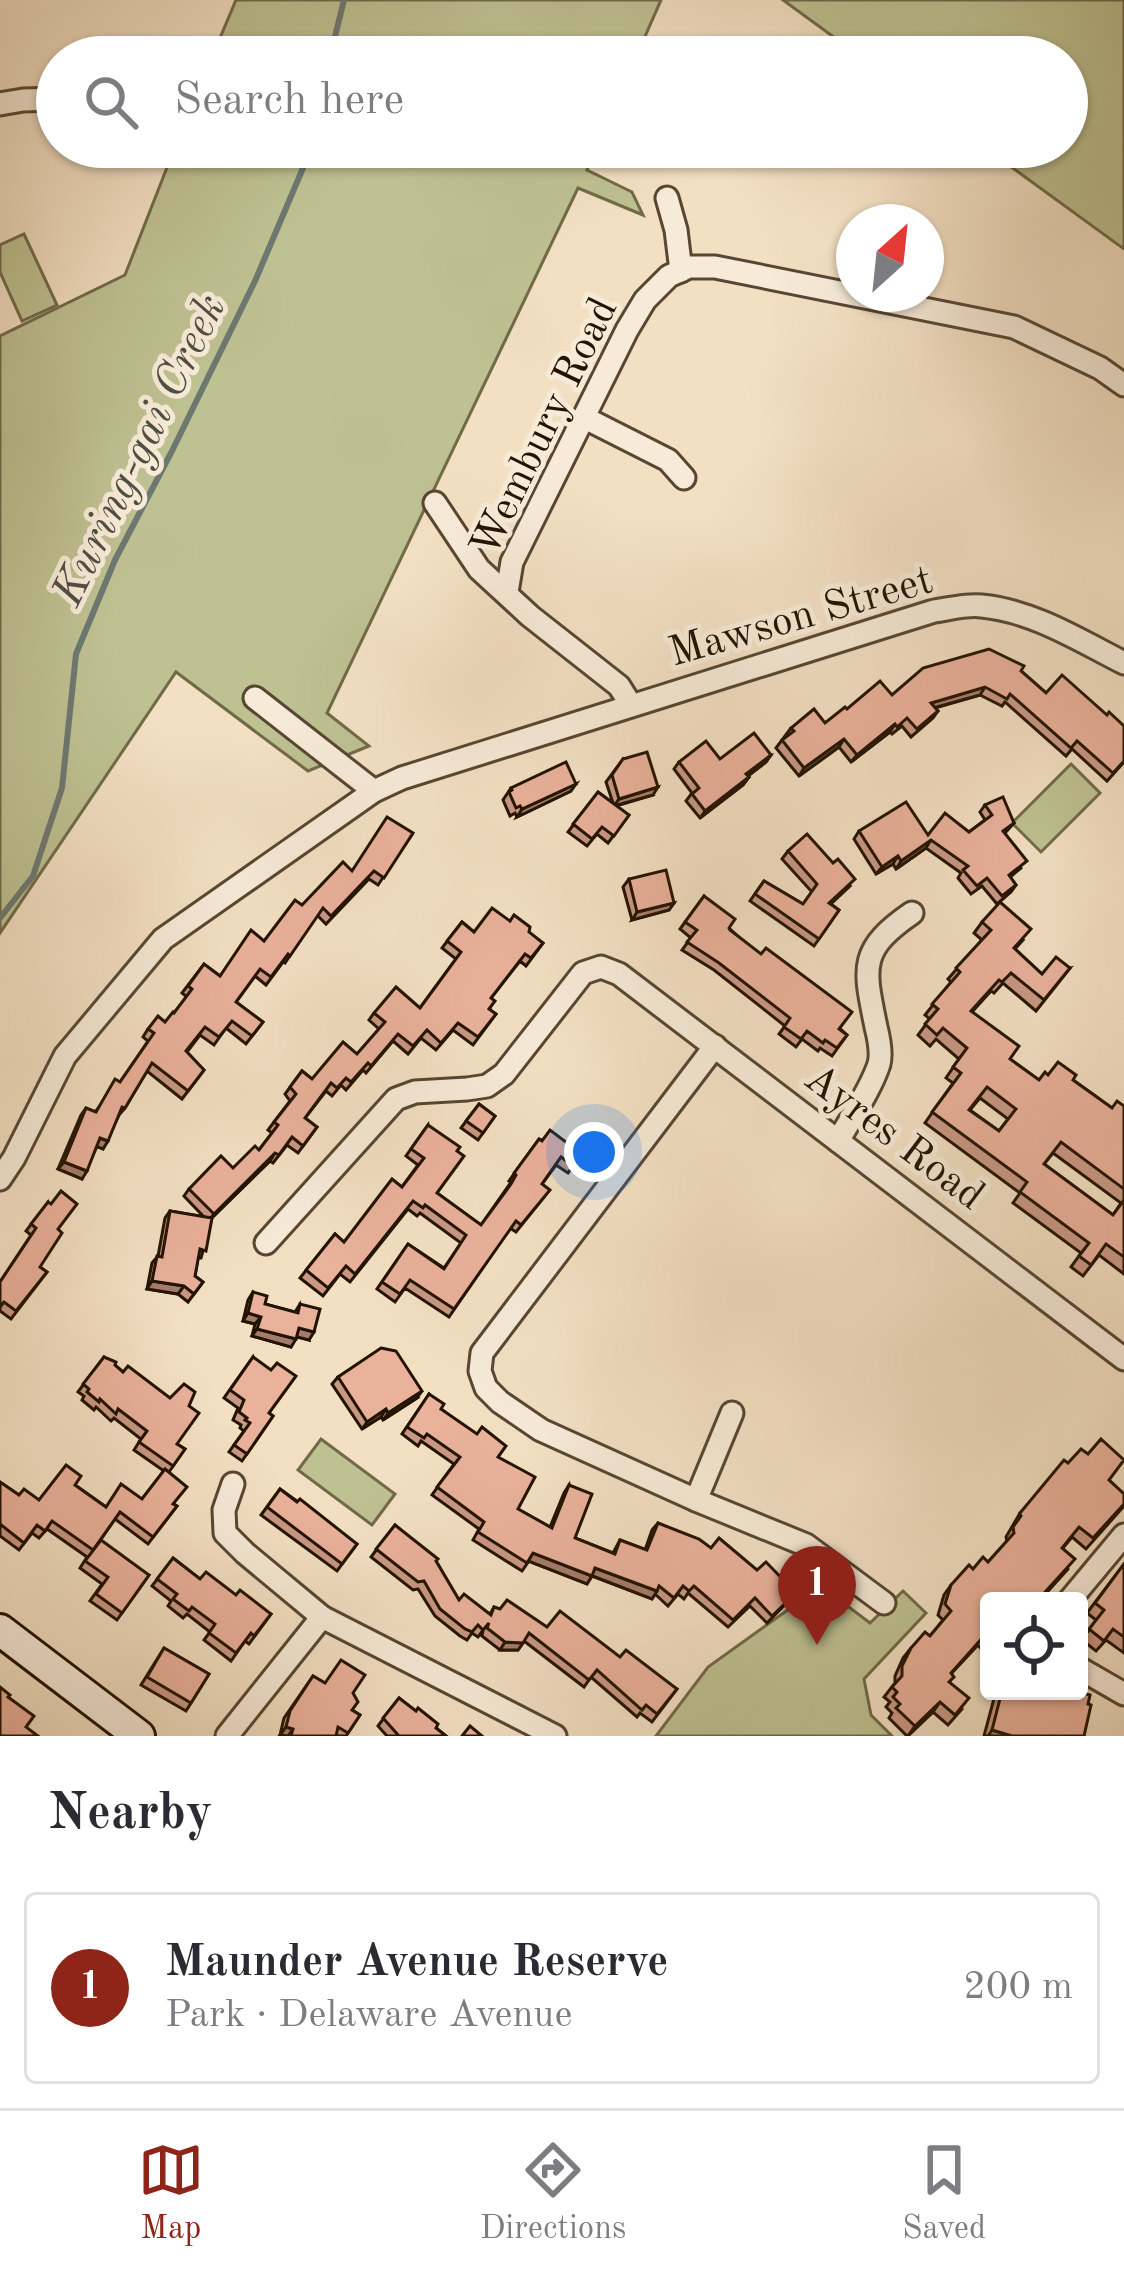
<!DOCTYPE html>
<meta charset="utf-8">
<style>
body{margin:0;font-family:"Old Standard TT",serif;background:#f2f2f3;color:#2b2b33}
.controls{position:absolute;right:36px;bottom:36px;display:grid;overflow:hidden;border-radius:12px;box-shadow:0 3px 9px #0004}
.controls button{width:108px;height:108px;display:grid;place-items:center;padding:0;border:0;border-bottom:3px solid #e1e1e2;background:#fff;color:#2b2b33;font:60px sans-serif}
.compass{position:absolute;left:836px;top:204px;width:108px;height:108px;border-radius:50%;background:#fff;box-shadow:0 3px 9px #0004;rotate:27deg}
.you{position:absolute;left:594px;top:1152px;width:42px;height:42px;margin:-30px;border:9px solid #fff;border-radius:50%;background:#1a73e8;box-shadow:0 0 0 18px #1a73e833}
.badge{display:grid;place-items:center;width:78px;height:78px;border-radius:50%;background:#8f2418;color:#fff;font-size:39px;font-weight:700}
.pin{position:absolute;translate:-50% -99px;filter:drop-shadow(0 3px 6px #0008)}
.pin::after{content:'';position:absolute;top:63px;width:42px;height:36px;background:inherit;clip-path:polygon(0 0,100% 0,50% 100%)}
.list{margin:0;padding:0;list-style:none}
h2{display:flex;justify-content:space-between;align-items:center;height:156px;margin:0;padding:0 48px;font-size:51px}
h2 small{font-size:39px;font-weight:400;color:#7c7c81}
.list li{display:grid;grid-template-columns:78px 1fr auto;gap:36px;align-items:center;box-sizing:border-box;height:192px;margin:0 24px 24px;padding:0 24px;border:3px solid #e1e1e2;border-radius:12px}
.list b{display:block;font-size:45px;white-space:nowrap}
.list p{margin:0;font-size:39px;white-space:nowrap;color:#7c7c81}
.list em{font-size:39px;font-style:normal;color:#7c7c81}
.icon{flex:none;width:66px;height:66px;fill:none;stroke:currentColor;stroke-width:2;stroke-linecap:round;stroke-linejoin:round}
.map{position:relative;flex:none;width:1124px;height:1736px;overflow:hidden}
.search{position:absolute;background:#fff;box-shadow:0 3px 9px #0004;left:36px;right:36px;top:36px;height:132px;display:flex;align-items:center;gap:30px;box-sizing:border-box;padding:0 42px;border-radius:66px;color:#7c7c81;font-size:45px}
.sheet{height:372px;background:#fff}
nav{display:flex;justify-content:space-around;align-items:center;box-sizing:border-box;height:168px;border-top:3px solid #e1e1e2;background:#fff;font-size:33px;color:#7c7c81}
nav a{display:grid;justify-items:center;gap:6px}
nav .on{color:#8f2418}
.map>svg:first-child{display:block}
</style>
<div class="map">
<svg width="1124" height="1736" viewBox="0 0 1124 1736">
<rect width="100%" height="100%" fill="#f3e0c3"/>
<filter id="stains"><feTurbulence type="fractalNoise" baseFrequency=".00167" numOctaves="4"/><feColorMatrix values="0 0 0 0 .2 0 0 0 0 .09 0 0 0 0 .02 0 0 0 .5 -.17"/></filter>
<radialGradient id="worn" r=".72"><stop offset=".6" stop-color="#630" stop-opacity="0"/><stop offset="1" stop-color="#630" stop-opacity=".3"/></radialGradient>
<g fill="#bec192" stroke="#706a4a" stroke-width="3">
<polygon points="236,0 661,0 636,57 212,57"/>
<polygon points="783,0 1124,0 1124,249 984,147 1067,147 1067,57 861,57"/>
<polygon points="175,147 597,147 587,170 632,192 643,215 578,188 327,713 369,746 308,771 176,672 0,933 0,336 125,275"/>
<polygon points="24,234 57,305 22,321 0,272 0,245"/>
<polygon points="1071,764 1100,793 1041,852 1012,823"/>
<polygon points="321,1439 395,1494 372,1525 298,1470"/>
<polygon points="821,1586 870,1623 903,1591 926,1613 864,1679 871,1715 892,1736 656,1736 708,1667"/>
</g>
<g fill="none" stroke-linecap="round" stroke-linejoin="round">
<g stroke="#6d7871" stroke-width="6">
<polyline points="330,57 344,0"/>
<polyline points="0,918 33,876 62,788 76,654 115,560 172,451 255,281 306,161 309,147"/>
</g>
<defs>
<g id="street">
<polyline points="0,104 23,100 57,99"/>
<polyline points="667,198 676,230 681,271"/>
<polyline points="585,418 668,460 684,478"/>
<polyline points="435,503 479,569 530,616 619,686 631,705"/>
<polyline points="507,592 512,562 627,330 645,300 669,276 689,267 715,267 1014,327 1100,368 1124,385"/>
<polyline points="255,698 374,791"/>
<polyline points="715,1046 482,1353 480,1371 486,1388 500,1402 541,1430 696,1500 806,1545 884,1603"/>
<path d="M838 1141C851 1118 871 1089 879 1064 882 1053 879 1039 876 1027 864 968 858 950 912 913"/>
<path d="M0 1179 14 1158 65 1056 163 939 374 791 402 778 934 611C949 609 966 604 982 606 1033 611 1079 640 1124 663"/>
<polyline points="266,1243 396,1099 415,1092 467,1089 487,1086 504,1074 583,973 601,967 619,974 1124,1359"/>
<polyline points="233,1484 224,1510 225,1533 245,1553 322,1617 555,1736"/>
<polyline points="696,1500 732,1413"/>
<polyline points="1069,1601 1124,1535"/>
<polyline points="1079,1668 1124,1694"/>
<polyline points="227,1736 322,1617"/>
</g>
<polyline id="secondary" points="0,1630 139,1736"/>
</defs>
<use href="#street" stroke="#574633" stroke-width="27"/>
<use href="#secondary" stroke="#231303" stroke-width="36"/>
<use href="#street" stroke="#f7ebd8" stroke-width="21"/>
<use href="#secondary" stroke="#f7ebd8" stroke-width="30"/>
</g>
<g fill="#c99885" stroke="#231303" stroke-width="3" fill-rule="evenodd">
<polygon points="1021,671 1046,693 1107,715 1124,726 1124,762 1107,781 1072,749 1066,756 1005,702 1002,706 980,695 935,708 938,711 933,718 911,737 902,726 892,734 890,732 851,762 839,747 799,776 776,748 791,728 825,723 847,709 892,695"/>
<polygon points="771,755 766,762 748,776 749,777 743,785 700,818 686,801 692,793 674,769 679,762"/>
<polygon points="623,759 653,795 616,806 629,815 608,843 597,834 587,846 568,832 598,792 613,803 606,782"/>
<polygon points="511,788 571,791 517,817 515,813 510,816 503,800"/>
<polygon points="985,805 1014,823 1005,833 1021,868 1010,877 1016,885 1011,892 997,904 982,886 971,894 958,878 961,873 926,848 896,869 893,864 876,874 854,839 859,831 928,835 969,832 985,820 980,812"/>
<polygon points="413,833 378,885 369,879 326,924 317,915 285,963 283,962 266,985 255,976 236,1002 263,1022 246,1044 226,1028 214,1045 200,1035 187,1052 204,1070 182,1099 147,1071 125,1108 119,1115 103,1149 97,1146 82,1179 58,1169 81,1115 86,1108 95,1112 120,1082 148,1041 143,1037 148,1029 165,1022 174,1013 187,997 182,993 204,964 220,976 264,941 302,905 352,870"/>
<polygon points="788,851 850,886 831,904 839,910 814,946 750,901 764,881 803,904 812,892 782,859"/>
<polygon points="629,879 674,903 669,910 632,920 623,887"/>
<polygon points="704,896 729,928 847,1035 832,1056 820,1048 818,1051 802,1039 796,1047 779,1034 785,1026 714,970 682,950 691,938 680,929"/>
<polygon points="510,921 543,943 526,966 520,961 491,998 490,1010 496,1014 473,1045 453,1030 436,1050 421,1038 408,1054 393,1041 366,1073 363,1070 346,1090 341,1085 332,1096 326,1091 305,1118 317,1127 298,1153 287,1145 273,1163 270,1161 212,1218 201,1258 198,1258 195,1276 203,1282 188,1302 178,1294 147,1289 152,1263 158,1256 165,1218 170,1211 204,1217 184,1196 189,1189 233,1168 259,1150 272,1133 268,1130 290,1101 285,1094 302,1071 312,1079 357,1054 379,1029 369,1020 374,1013 420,1008 456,959 442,948 462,922 474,932"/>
<path d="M982 922 1023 940 1015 949 1042 974 1070 968 1036 1011 1003 983 994 993 991 991 972 1012 1010 1059 1039 1080 1048 1075 1073 1080 1112 1108 1124 1106V1274L1099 1255 1083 1276 1071 1267 1081 1253 1013 1203 1020 1193 925 1123 953 1083 946 1078 959 1059 936 1039 930 1046 918 1035 930 1019 925 1015 951 982 948 979 982 940 974 933ZM980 1098 1008 1119 999 1131 970 1110ZM1053 1153 1121 1203 1113 1215 1044 1164Z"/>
<polygon points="479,1104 495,1116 478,1140 461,1128"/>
<polygon points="428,1125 437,1193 481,1225 511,1182 509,1181 539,1139 582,1154 568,1173 556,1165 542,1184 544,1197 516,1232 510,1228 449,1317 405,1288 395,1302 377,1289 408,1244 444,1268 461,1243 420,1213 417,1216 408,1209 350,1282 340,1274 323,1296 300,1278 335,1234 344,1242 402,1187 418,1165 406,1156"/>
<polygon points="48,1202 58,1230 40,1267 47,1272 11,1319 0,1311 0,1282 31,1235 26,1231"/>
<polygon points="253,1292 265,1304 295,1312 300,1304 309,1340 297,1336 291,1347 252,1336 255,1324 243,1321 248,1300"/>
<polygon points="104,1357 123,1372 170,1398 189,1406 177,1444 185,1449 169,1472 174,1504 177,1506 148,1544 115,1519 95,1548 149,1575 117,1620 90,1601 102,1584 80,1568 87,1557 47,1529 39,1538 32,1533 19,1550 0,1536 0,1482 19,1495 39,1500 75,1485 106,1507 142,1499 164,1471 134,1450 141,1439 114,1418 111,1421 96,1407 94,1410 82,1400 84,1396 78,1392"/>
<polygon points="253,1357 269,1413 273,1416 242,1461 229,1452 244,1431 240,1428 241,1425 233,1420 238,1408 224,1398"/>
<polygon points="338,1377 417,1398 383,1420 381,1417 362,1429 332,1384"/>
<polygon points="429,1394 441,1409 498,1457 518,1509 550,1527 564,1493 569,1485 575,1538 613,1553 620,1540 645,1550 652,1530 658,1523 757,1570 796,1593 767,1623 750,1606 728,1627 688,1593 684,1599 678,1594 668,1606 655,1594 652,1599 592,1576 587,1584 529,1561 522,1571 473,1540 479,1529 432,1495 454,1464 421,1441 418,1446 402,1434"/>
<polygon points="1068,1463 1110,1481 1124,1494 1124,1506 1086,1549 1072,1537 1063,1548 1068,1569 1039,1601 989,1601 989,1655 988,1657 978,1645 951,1674 950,1683 962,1709 948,1725 933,1712 907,1736 889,1718 892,1713 886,1707 890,1702 884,1697 895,1683 895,1676 903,1658 911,1648 930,1636 943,1620 938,1615 944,1595 951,1585 973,1569 988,1562 1007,1541 1006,1537 1020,1513"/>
<polygon points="280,1489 357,1544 337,1571 261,1515"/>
<polygon points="395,1525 436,1561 459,1600 490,1614 494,1607 547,1627 620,1657 677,1689 652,1722 640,1713 637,1717 591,1677 584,1687 524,1641 518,1650 500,1650 482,1636 483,1630 478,1637 472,1633 467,1640 460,1636 435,1616 418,1589 413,1590 371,1557"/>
<polygon points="173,1558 200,1579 271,1614 249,1644 245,1641 231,1661 204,1640 210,1632 187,1614 183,1618 168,1606 171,1601 152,1586"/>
<polygon points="1124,1564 1124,1653 1106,1640 1096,1651 1082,1640 1096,1620 1087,1613"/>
<polygon points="164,1648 209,1674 186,1711 141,1685"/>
<polygon points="313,1676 325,1683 353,1693 352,1710 360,1715 346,1736 280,1735 284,1718"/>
<polygon points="996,1691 1076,1691 1088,1704 1084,1736 984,1736"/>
<polygon points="399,1698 436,1728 446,1736 387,1736 378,1726"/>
</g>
<g fill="#a47c6c" stroke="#231303" stroke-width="3">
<polygon points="985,687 980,695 926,710 931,703"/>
<polygon points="895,724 890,732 851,762 857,755"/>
<polygon points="844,739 839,747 799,776 804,768"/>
<polygon points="771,755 766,762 741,781 746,774"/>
<polygon points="749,777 743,785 700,818 705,811"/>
<polygon points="576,784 571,791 517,817 522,809"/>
<polygon points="658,787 653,795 614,806 619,799"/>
<polygon points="931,840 926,848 896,869 901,861"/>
<polygon points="898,856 893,864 876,874 882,867"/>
<polygon points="674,903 669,910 632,920 637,912"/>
<polygon points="100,1138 108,1141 103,1149 95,1146"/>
<polygon points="275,1153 270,1161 208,1221 214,1214"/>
<polygon points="64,1162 87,1171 82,1179 58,1169"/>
<polygon points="152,1281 184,1286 178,1294 147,1289"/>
<polygon points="248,1313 261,1317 255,1324 243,1321"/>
<polygon points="299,1328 314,1332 309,1340 293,1336"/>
<polygon points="257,1329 296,1339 291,1347 252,1336"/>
<polygon points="422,1391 417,1398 383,1420 388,1413"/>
<polygon points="386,1409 381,1417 362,1429 367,1422"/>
<polygon points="533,1553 592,1576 587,1584 528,1561"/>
<polygon points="595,1568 657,1591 652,1599 590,1575"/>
<polygon points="505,1642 523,1643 518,1650 500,1650"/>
<polygon points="940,1702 933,1712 908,1736 915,1726"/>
<polygon points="286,1727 293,1729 288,1736 280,1735"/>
<polygon points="992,1730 1012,1736 988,1736"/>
</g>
<g fill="#eab19b" stroke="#231303" stroke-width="3" fill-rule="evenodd">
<polygon points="989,649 1024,666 1021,671 1046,693 1062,675 1107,715 1109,712 1124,726 1124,761 1113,773 1077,741 1071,748 1010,694 1007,699 985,687 931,703 938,711 917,729 907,718 897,727 895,724 857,755 844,739 804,768 782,740 794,731 791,728 814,709 825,723 845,707 847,709 880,681 892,695 923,668"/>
<polygon points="754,733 771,755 746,774 749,777 705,811 692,794 699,788 679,762 706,741 720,759"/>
<polygon points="647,752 658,787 619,799 612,775 623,759"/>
<polygon points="566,762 576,784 522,809 520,806 516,808 509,792 512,790 511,788"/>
<polygon points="598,792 629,815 614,836 602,827 592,839 573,824"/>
<polygon points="1003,797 1014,823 1003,831 1027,861 1009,875 1016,885 1002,896 987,878 977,886 963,870 968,866 931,840 901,861 898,856 882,867 859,831 906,802 928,835 945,813 969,832 992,815 985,805"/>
<polygon points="387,817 413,833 384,878 374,871 331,916 323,908 290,956 288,954 271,977 260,969 236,1002 263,1022 252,1036 232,1021 219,1037 205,1027 186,1051 204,1070 188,1091 152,1063 125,1108 122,1107 108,1141 100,1138 87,1171 64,1162 86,1108 96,1112 115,1079 120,1082 154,1033 148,1029 158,1016 165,1022 173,1012 174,1013 192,989 188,986 204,964 220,976 251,930 264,941 295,900 302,905 343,862 352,871"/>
<polygon points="807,834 833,863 838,859 855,879 829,903 839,910 819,939 755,894 764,881 803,904 817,884 788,851"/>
<polygon points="666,870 674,903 637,912 629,879"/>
<polygon points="704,896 735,919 729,928 730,930 761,954 766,948 852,1012 839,1029 847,1035 837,1048 825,1040 823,1043 807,1031 801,1039 784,1027 790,1018 719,963 687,942 697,930 685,922"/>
<path d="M1000 902 1031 929 1014 948 1042 974 1056 957 1070 968 1044 1000 1011 973 1002 982 999 980 971 1011 1019 1046 1010 1059 1039 1080 1045 1072 1048 1075 1058 1062 1076 1075 1073 1080 1112 1108 1117 1101 1124 1106V1189L1061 1142 1044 1164 1113 1215 1124 1200V1257L1106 1244 1091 1265 1079 1256 1089 1243 1020 1192 1027 1182 932 1112 961 1073 953 1067 967 1048 943 1028 937 1035 925 1024 938 1009 932 1004 960 972 956 968 991 930 982 922ZM987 1087 1016 1109 999 1131 969 1110Z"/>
<polygon points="492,908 510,921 514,915 530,927 529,932 543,943 531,958 525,954 491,998 495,1001 489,1009 496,1014 478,1037 458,1023 441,1043 427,1030 413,1046 398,1034 371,1066 368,1063 351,1082 346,1078 337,1088 331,1083 305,1118 317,1127 303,1146 292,1137 279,1155 275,1153 214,1214 189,1189 221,1156 233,1168 255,1146 259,1150 278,1125 274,1122 296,1094 290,1087 302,1071 312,1079 343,1042 357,1054 385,1022 374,1013 396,987 420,1008 461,952 447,941 462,922 474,932"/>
<polygon points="479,1104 495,1116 483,1133 466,1121"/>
<polygon points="428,1125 460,1147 457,1151 464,1156 437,1193 481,1225 511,1184 516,1175 514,1173 539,1139 542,1141 550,1130 582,1154 573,1166 561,1157 542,1184 550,1190 521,1225 516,1221 454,1309 410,1280 400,1294 382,1282 408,1244 444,1269 466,1235 425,1205 423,1208 413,1201 355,1274 346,1266 328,1288 306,1270 335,1234 344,1242 392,1179 402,1187 424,1158 411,1149"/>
<polygon points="61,1191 77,1204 58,1229 62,1233 40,1267 47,1272 16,1311 4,1302 0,1307 0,1282 36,1228 31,1224 48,1202 51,1204"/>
<polygon points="170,1211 212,1218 206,1251 200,1249 195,1276 203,1282 194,1294 184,1286 152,1281 157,1256 162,1257"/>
<polygon points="253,1292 267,1296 265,1304 298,1313 300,1304 320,1309 314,1332 299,1328 296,1339 257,1329 261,1317 248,1313"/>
<polygon points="381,1348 396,1351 422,1391 388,1413 386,1409 367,1422 338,1377"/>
<polygon points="104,1357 116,1362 115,1365 123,1372 128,1366 170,1398 184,1384 195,1392 189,1406 199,1413 177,1444 185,1449 173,1466 139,1442 147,1431 118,1409 116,1414 100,1399 99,1402 87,1392 89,1389 83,1384"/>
<polygon points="253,1357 271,1370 277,1363 296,1376 269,1413 273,1416 247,1454 234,1445 250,1423 245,1420 247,1418 239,1412 244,1400 230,1390"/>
<polygon points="429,1394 444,1404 441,1409 477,1434 482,1427 506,1446 498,1457 535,1477 518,1509 552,1528 569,1485 592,1494 575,1538 615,1554 620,1540 647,1550 658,1523 699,1539 711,1548 719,1538 757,1570 766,1562 796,1593 772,1616 755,1598 733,1620 694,1586 689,1591 683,1586 674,1598 659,1586 657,1591 595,1568 592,1576 533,1553 527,1563 478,1532 484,1522 437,1487 460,1457 427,1434 424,1438 407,1427"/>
<polygon points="1101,1439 1124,1460 1109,1480 1124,1494 1124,1504 1093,1538 1079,1527 1062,1548 1075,1559 1037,1601 989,1601 989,1639 985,1635 951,1673 954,1677 949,1682 969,1698 955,1715 940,1702 915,1726 896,1708 900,1704 893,1697 897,1692 892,1687 902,1676 902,1666 911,1648 925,1632 930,1636 951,1611 945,1604 951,1585 969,1565 973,1569 983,1557 988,1562 1014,1533 1013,1527 1021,1516 1020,1513 1064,1460 1068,1463 1081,1449 1088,1454"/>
<polygon points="66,1465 81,1476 75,1485 106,1507 121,1484 142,1499 165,1469 187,1487 173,1504 177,1506 153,1537 120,1512 93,1550 52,1521 45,1531 37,1525 24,1543 0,1524 0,1482 19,1495 24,1489 39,1500"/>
<polygon points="280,1489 297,1502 300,1499 357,1544 342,1564 267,1507"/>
<polygon points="395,1525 438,1559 436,1561 459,1600 464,1594 491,1615 494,1607 500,1609 507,1600 547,1627 560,1611 620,1657 626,1650 677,1689 657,1714 646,1705 642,1710 597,1670 589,1680 529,1633 523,1643 505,1642 487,1628 489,1623 483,1630 478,1625 472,1632 465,1629 440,1609 424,1581 418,1582 376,1549"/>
<polygon points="101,1540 149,1575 122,1613 96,1594 108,1577 85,1561"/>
<polygon points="173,1558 200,1579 206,1572 236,1595 240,1590 271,1614 254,1636 251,1633 236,1653 209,1633 215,1624 192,1607 189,1611 173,1599 177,1594 157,1579"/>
<polygon points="1124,1564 1124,1637 1113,1629 1104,1641 1089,1629 1104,1610 1095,1603"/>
<polygon points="164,1648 209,1674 191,1703 147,1677"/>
<polygon points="341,1660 365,1675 353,1693 358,1702 352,1710 360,1715 348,1733 338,1727 336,1736 291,1736 293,1729 286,1727 290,1711 313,1676 325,1683"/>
<polygon points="0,1687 10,1695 8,1697 34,1716 26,1727 38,1736 0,1736"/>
<polygon points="1002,1691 1076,1691 1090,1695 1088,1704 1091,1705 1084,1736 1012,1736 992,1730"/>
<polygon points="399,1698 416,1711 418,1708 438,1724 436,1728 446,1736 399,1736 383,1718"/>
<polygon points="470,1726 482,1736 462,1736"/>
</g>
<g text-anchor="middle" stroke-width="10" stroke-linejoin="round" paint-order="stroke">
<g font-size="42" fill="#231303" stroke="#f7ebd8">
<text transform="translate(542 426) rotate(-64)" y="15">Wembury Road</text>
<text transform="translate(800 614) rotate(-16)" y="15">Mawson Street</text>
<text transform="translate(896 1135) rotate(37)" y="15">Ayres Road</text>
</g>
<g font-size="45" font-style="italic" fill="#4e4e43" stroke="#f7ebd8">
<text transform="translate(137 449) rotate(-64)" y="16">Kuring-gai Creek</text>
</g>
</g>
<rect width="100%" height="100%" filter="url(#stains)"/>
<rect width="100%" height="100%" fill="url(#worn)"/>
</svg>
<div class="controls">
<button><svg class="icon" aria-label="locate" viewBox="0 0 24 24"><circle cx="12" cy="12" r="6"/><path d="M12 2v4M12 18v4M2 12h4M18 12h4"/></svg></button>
</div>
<svg class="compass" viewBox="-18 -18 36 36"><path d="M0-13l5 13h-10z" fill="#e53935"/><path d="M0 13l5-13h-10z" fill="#7c7c81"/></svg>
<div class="you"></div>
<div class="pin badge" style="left:817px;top:1645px">1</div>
<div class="search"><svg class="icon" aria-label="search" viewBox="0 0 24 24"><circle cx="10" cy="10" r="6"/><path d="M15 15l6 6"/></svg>Search here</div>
</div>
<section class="sheet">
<h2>Nearby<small></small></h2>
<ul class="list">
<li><span class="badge">1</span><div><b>Maunder Avenue Reserve</b><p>Park · Delaware Avenue</p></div><em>200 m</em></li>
</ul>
</section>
<nav>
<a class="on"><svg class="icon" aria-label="map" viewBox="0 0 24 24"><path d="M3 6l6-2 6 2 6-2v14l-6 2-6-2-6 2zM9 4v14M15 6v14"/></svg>Map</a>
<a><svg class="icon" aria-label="directions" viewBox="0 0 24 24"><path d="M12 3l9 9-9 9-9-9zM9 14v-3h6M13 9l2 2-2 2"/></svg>Directions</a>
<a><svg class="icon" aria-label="saved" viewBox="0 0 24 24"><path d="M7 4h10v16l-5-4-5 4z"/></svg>Saved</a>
</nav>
